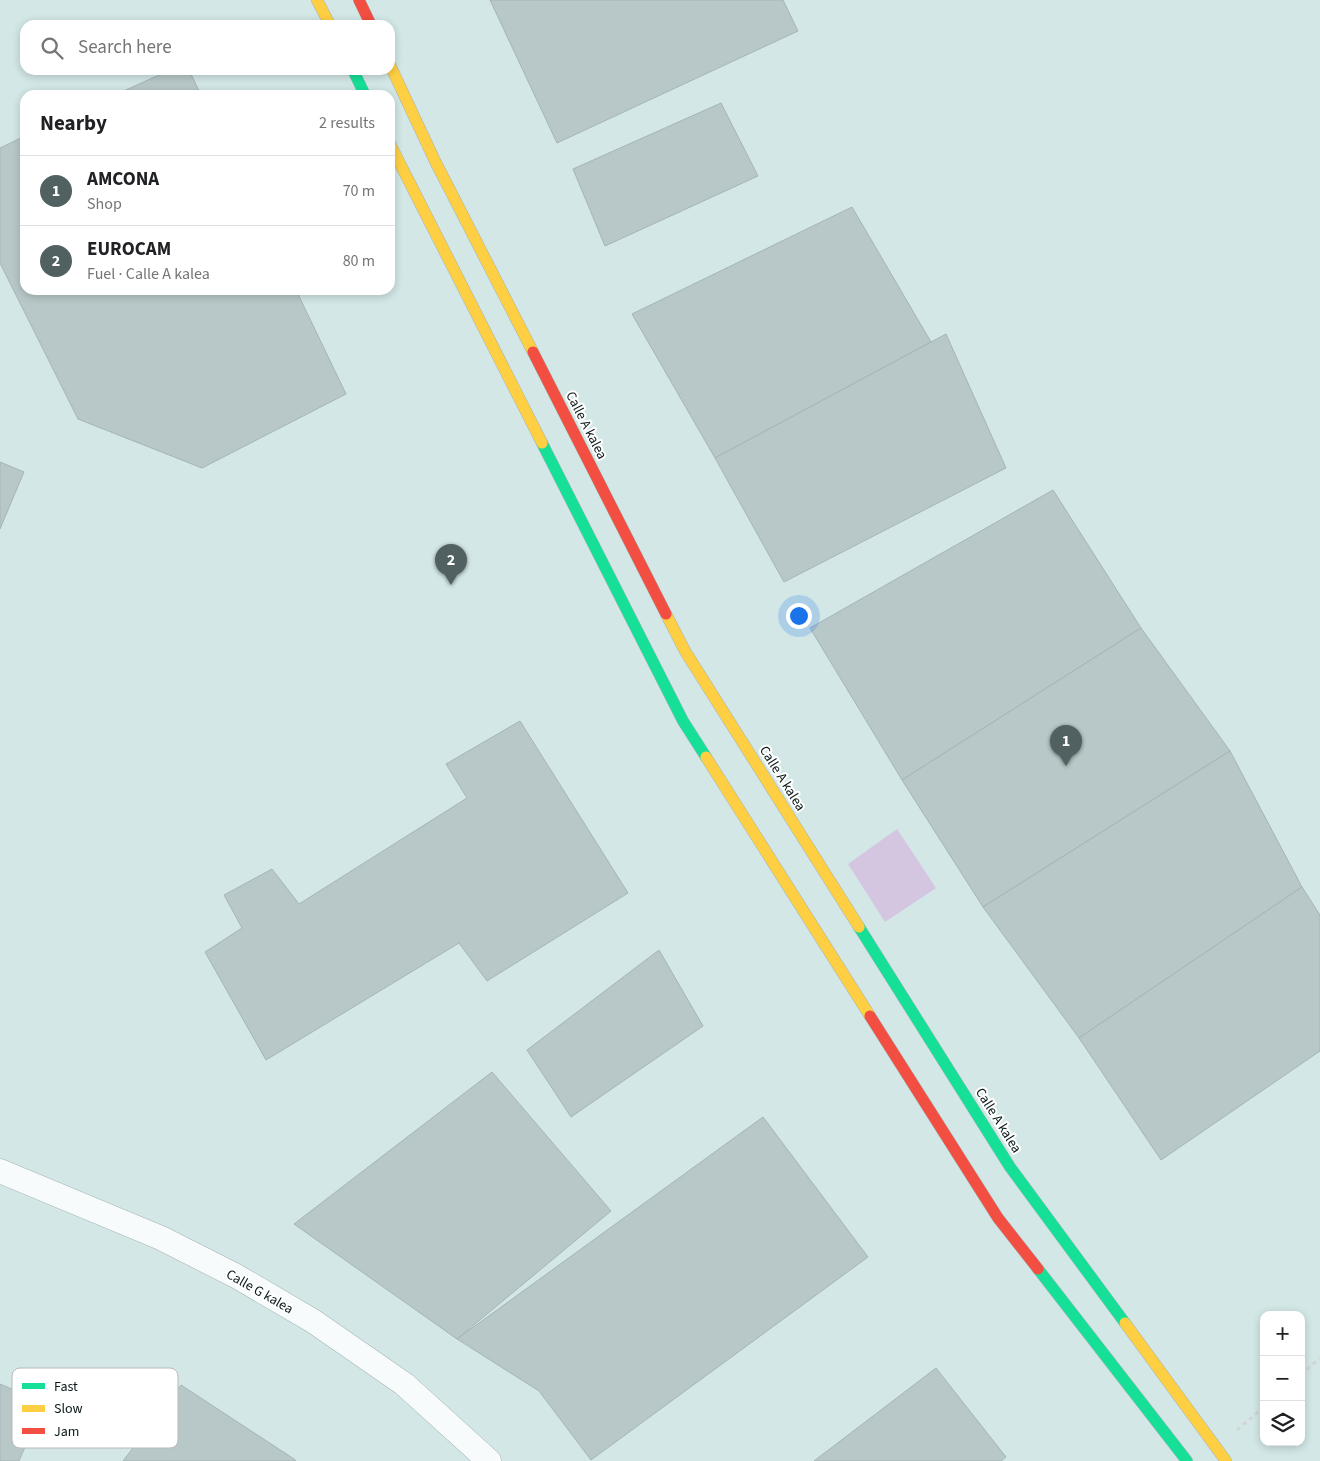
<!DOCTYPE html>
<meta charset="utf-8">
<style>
body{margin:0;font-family:"Source Sans 3",sans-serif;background:#f6f6f6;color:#202124}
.controls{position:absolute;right:15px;bottom:15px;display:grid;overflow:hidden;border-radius:10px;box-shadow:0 2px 8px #0003}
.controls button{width:45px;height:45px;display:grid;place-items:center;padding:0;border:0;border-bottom:1px solid #e0e0e0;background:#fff;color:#202124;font:25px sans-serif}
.you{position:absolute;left:798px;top:615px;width:18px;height:18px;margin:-12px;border:4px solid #fff;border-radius:50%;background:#1a73e8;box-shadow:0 0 0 8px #1a73e833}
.badge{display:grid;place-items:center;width:32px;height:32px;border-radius:50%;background:#516161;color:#fff;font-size:16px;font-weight:700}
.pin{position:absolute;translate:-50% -41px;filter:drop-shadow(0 1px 2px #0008)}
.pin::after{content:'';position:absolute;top:26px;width:18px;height:15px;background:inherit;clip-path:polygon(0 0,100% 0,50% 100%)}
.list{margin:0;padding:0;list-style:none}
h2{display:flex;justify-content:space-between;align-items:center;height:65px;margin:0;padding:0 20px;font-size:21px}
h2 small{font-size:16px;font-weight:400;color:#757577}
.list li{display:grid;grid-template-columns:32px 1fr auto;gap:15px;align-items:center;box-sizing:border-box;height:70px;padding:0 20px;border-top:1px solid #e0e0e0}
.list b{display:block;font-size:19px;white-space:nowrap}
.list p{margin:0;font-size:16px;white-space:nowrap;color:#757577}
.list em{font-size:16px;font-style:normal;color:#757577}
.icon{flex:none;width:28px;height:28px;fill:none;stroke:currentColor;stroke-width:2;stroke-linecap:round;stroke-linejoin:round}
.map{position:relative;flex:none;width:1320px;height:1461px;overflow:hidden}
.search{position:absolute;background:#fff;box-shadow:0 2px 8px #0003;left:20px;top:20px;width:375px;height:55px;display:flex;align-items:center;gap:12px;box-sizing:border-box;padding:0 18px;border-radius:15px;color:#757577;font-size:19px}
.panel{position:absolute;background:#fff;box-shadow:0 2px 8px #0003;left:20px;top:90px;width:375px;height:205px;border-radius:15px}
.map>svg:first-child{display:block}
</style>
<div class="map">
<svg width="1320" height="1461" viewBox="0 0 1320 1461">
<rect width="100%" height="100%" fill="#d3e7e7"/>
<polygon fill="#d4c6e1" points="897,829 936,888 885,922 848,864"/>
<g fill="#b8c8c8" stroke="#a5b5b5">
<polygon points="490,0 783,0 798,31 557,143"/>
<polygon points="170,70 189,70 201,95 115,95"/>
<polygon points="721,103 758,176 605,246 573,169"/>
<polygon points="25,136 25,290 296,290 346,394 202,468 78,419 0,263 0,148"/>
<polygon points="852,207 931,342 715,458 632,314"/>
<polygon points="946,334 1006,468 784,582 715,458"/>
<polygon points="0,462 24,472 0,529"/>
<polygon points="1053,490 1141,628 902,780 810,628"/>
<polygon points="1141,628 1230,751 983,907 902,780"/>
<polygon points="520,721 628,893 487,981 459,943 266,1060 205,952 242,928 224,895 272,869 299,904 467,798 446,764"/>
<polygon points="1230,751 1302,887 1079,1038 983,907"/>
<polygon points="1302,887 1320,915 1320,1051 1161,1160 1079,1038"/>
<polygon points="659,950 703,1026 571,1117 527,1050"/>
<polygon points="492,1072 611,1211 457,1339 294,1224"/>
<polygon points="763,1117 868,1257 591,1460 539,1391 457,1339"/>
<polygon points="936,1368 1006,1457 1001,1461 814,1461"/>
<polygon points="0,1384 44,1403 19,1461 0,1461"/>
<polygon points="181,1385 294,1459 296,1461 123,1461"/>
</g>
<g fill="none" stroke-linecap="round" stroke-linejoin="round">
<defs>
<polyline id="street" points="0,1171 161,1238 236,1276 313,1321 404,1384 489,1461"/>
<g id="fast">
<polyline points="353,70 365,95"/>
<polyline points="542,443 683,721 706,757"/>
<polyline points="859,927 1010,1167 1125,1323"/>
<polyline points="1038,1269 1187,1461"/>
</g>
<g id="slow">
<polyline points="317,0 330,25"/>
<polyline points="390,65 435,161 533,352"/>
<polyline points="390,144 542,443"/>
<polyline points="666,614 685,651 859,927"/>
<polyline points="706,757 870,1016"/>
<polyline points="1125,1323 1226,1461"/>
</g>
<g id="jam">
<polyline points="359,0 371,25"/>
<polyline points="533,352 666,614"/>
<polyline points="870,1016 998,1218 1038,1269"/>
</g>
</defs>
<use href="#street" stroke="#a5b4b4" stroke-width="25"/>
<use href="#fast" stroke="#a5b4b4" stroke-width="12"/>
<use href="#slow" stroke="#a5b4b4" stroke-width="12"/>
<use href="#jam" stroke="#a5b4b4" stroke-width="12"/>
<g stroke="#d0d5d5" stroke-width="3" stroke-dasharray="4 4" stroke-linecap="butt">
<polyline points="1301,1375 1320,1358"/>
<polyline points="1237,1430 1264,1407"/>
</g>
<use href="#street" stroke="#f8fbfb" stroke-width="24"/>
<use href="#fast" stroke="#16e098" stroke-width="11"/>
<use href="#slow" stroke="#ffcf43" stroke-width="11"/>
<use href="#jam" stroke="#f24e42" stroke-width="11"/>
</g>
<g text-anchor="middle" stroke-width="4" stroke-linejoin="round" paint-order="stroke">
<g font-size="14" fill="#0b1919" stroke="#fff">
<text transform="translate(587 425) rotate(63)" y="5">Calle A kalea</text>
<text transform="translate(783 778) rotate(58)" y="5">Calle A kalea</text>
<text transform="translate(999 1120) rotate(58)" y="5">Calle A kalea</text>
<text transform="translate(260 1291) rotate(30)" y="5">Calle G kalea</text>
</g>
</g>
<rect x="12" y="1368" width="166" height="80" rx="8" fill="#fff" stroke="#b6baba" stroke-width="1"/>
<rect x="22" y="1383" width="23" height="6" fill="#16e098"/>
<rect x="22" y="1405" width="23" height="7" fill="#ffcf43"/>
<rect x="22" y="1428" width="23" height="6" fill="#f24e42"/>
<g font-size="14" fill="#0b1919">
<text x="54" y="1391">Fast</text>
<text x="54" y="1413">Slow</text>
<text x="54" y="1436">Jam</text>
</g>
</svg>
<div class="controls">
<button>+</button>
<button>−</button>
<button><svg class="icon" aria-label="layers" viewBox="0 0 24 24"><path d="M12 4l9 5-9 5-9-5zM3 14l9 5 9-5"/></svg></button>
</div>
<div class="you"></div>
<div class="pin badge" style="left:1066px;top:766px">1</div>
<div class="pin badge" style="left:451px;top:585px">2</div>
<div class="search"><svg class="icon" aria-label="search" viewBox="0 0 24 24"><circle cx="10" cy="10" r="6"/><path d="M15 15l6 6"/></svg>Search here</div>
<section class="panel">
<h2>Nearby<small>2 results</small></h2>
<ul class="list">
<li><span class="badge">1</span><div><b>AMCONA</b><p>Shop</p></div><em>70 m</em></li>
<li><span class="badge">2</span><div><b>EUROCAM</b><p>Fuel · Calle A kalea</p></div><em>80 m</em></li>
</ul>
</section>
</div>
